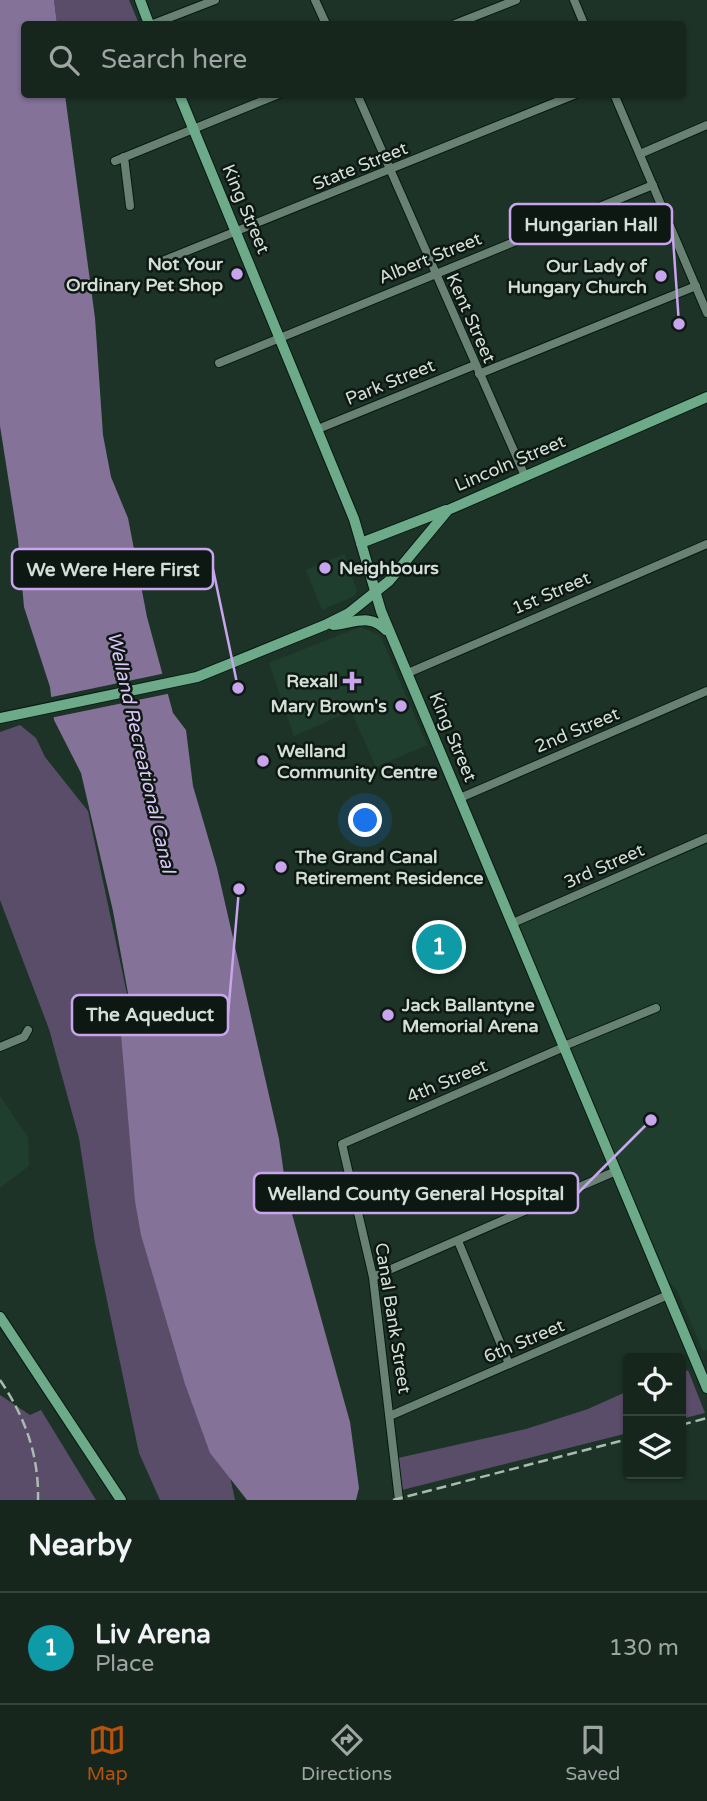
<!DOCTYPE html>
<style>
body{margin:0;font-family:"Varela Round",sans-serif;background:#23322a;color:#f1f3f6}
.controls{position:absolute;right:21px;bottom:21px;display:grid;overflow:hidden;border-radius:7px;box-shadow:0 2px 5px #0004}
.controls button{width:63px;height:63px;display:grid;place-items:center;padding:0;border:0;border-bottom:2px solid #35433b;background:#16261d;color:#f1f3f6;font:35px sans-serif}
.you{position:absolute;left:366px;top:821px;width:24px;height:24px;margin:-18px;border:5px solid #fff;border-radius:50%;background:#1a73e8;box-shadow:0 0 0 10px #1a73e833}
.badge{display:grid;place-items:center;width:46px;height:46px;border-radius:50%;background:#b45309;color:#fff;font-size:23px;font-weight:700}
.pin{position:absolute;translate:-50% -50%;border:4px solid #fff;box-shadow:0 2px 7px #0006}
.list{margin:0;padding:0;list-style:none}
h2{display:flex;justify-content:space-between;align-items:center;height:91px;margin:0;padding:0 28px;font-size:30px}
h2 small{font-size:23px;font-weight:400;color:#9ea5a4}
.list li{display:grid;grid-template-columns:46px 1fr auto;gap:21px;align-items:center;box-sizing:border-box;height:112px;padding:0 28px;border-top:2px solid #35433b}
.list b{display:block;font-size:26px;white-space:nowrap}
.list p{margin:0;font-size:23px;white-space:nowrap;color:#9ea5a4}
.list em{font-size:23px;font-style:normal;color:#9ea5a4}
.icon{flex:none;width:38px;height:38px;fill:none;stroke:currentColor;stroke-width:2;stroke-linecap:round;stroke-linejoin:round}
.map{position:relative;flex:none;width:707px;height:1500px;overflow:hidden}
.search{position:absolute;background:#16261d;box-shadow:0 2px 5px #0004;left:21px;right:21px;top:21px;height:77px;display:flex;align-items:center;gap:18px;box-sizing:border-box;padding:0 24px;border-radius:7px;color:#9ea5a4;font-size:26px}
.sheet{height:203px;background:#16261d}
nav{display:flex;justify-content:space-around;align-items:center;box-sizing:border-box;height:98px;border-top:2px solid #35433b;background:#16261d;font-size:19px;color:#9ea5a4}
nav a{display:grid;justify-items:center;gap:4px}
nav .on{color:#b45309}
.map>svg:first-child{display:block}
</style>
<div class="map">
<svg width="707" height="1500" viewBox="0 0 707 1500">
<rect width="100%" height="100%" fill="#1d3327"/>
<g fill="#203e2e">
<polygon points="344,554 357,591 354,596 322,610 306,570"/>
<polygon points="360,627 380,635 427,745 376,767 351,711 294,736 269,663"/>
<polygon points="707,838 707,1350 703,1351 677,1290 659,1272 513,923"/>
<polygon points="0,1096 28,1137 29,1166 0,1188"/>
</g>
<g fill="#5a4d69">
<polygon points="54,0 129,0 139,24 57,24"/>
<polygon points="20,725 36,738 45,757 88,811 235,1500 160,1500 139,1453 95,1243 79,1138 49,1029 0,900 0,732"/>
<polygon points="688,1370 705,1413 681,1419 681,1373"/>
<polygon points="628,1391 628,1433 402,1490 398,1458 526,1429 588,1409"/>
<polygon points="0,1395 30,1415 41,1410 96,1500 0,1500"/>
</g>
<polygon fill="#847299" points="0,0 54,0 57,24 24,24 24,94 65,95 95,318 103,435 111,477 128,518 147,617 173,713 186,730 193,786 217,868 279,1139 287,1196 350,1422 359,1488 356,1500 247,1500 210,1453 185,1384 141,1235 135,1201 121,1034 130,1004 113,911 81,773 54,720 50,687 24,607 18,540 0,426"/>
<polygon fill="#1d3327" points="166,673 172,693 50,718 47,698"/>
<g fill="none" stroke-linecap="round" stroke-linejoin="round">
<defs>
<g id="minor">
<polyline points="315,0 326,24"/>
<polyline points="574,0 584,24"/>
<polyline points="153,24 215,0"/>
<polyline points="455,24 516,0"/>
<polyline points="357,94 525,476"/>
<polyline points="614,94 707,313"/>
<polyline points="640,154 707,125"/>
<polyline points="124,157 130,206"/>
<polyline points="115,161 279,94"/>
<polyline points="155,264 576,94"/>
<polyline points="219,363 653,185"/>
<polyline points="479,374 696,286"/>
<polyline points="318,429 475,365"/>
<polyline points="408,673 707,544"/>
<polyline points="460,798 707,691"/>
<polyline points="513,923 707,838"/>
<polyline points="564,1046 656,1008"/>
<polyline points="0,1047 24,1037 28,1030"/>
<polyline points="458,1241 509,1364"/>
<polyline points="373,1277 616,1171"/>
<polyline points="392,1415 668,1295"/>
<polyline points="399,1500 373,1277 342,1144 564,1047"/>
</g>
<g id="major">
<polyline points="140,0 149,24"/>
<polyline points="179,94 354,519 381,611 707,1388"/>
<polyline points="361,543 446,510"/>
<path d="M333 625C354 623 370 613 386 630"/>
<polyline points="0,718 197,677 325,625 349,613 389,581 448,510 707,397"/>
<polyline points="0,1317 121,1500"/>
</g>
</defs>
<use href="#minor" stroke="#051a10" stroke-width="10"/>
<use href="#major" stroke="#051a10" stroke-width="12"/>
<use href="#minor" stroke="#688173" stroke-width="8"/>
<use href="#major" stroke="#6daa89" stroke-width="10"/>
<g stroke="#acbbb2" stroke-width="2.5" stroke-dasharray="10 5" stroke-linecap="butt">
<path d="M0 1380C25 1417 39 1455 38 1500"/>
<polyline points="681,1425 707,1418"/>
<polyline points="393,1500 628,1439"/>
</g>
</g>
<g fill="#c9a5ee" stroke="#0e1813" stroke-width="2.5">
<circle cx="237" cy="274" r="7"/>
<circle cx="661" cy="276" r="7"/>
<circle cx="325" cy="568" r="7"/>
<path d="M348.5 670.5h7v7h7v7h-7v7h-7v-7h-7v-7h7z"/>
<circle cx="401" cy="706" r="7"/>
<circle cx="263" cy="761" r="7"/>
<circle cx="281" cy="867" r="7"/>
<circle cx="388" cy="1015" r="7"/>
</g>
<g text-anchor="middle" stroke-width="5" stroke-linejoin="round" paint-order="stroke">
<g font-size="18" fill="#d2dfd7" stroke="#0e1813">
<text transform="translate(360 166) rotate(-22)" y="6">State Street</text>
<text transform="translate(246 209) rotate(67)" y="6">King Street</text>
<text transform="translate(430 258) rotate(-22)" y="6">Albert Street</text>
<text transform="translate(471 318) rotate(66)" y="6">Kent Street</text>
<text transform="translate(390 382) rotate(-22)" y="6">Park Street</text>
<text transform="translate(510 463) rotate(-23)" y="6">Lincoln Street</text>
<text transform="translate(551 593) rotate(-23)" y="6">1st Street</text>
<text transform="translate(577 730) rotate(-23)" y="6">2nd Street</text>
<text transform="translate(453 737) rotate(67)" y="6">King Street</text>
<text transform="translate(604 866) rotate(-24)" y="6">3rd Street</text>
<text transform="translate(447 1081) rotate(-23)" y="6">4th Street</text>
<text transform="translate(393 1318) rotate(81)" y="6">Canal Bank Street</text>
<text transform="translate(524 1341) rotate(-23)" y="6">6th Street</text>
</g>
<g font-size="18" font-weight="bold" fill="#d2dfd7" stroke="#0e1813" text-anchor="end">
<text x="223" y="270">Not Your<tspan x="223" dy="21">Ordinary Pet Shop</tspan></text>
<text x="647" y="272">Our Lady of<tspan x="647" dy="21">Hungary Church</tspan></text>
<text x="339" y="574" text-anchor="start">Neighbours</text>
<text x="338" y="687">Rexall</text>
<text x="387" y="712">Mary Brown's</text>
<text x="277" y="757" text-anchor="start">Welland<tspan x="277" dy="21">Community Centre</tspan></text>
<text x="295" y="863" text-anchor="start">The Grand Canal<tspan x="295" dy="21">Retirement Residence</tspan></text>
<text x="402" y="1011" text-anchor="start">Jack Ballantyne<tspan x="402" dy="21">Memorial Arena</tspan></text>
</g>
<g font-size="19" font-style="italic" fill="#ddc5f8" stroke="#0e1813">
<text transform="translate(142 752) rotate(77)" y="7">Welland Recreational Canal</text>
</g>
</g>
<path fill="none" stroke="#c9a5ee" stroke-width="2.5" d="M679 324L672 224M238 688L213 569M239 889L228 1015M651 1120L578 1193"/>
<g fill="#c9a5ee" stroke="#0e1813" stroke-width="2.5">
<circle cx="679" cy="324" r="7"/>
<circle cx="238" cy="688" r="7"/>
<circle cx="239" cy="889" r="7"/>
<circle cx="651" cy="1120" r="7"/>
</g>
<g fill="#0e1813" stroke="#c9a5ee" stroke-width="2.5">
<rect x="510" y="204" width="162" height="40" rx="7"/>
<rect x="12" y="549" width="201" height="40" rx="7"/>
<rect x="72" y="995" width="156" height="40" rx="7"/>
<rect x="254" y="1173" width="324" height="40" rx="7"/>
</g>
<g font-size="19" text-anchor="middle" font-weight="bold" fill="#d2dfd7">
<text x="591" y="231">Hungarian Hall</text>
<text x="113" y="576">We Were Here First</text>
<text x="150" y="1021">The Aqueduct</text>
<text x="416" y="1200">Welland County General Hospital</text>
</g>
</svg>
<div class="controls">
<button><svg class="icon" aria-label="locate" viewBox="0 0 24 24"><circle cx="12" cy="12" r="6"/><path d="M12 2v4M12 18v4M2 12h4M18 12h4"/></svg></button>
<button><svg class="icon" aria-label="layers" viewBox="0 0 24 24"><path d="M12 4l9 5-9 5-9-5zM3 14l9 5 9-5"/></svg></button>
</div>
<div class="you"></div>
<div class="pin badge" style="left:439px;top:947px;background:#0f9aa8">1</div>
<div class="search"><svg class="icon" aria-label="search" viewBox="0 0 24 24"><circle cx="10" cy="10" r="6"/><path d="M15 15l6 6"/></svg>Search here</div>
</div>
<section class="sheet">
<h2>Nearby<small></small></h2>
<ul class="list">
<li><span class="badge" style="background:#0f9aa8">1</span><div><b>Liv Arena</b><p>Place</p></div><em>130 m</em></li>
</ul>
</section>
<nav>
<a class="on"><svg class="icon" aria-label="map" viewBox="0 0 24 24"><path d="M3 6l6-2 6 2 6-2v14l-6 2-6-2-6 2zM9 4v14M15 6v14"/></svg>Map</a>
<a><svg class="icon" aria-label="directions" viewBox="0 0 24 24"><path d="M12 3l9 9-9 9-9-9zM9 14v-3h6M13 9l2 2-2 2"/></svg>Directions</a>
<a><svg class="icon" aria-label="saved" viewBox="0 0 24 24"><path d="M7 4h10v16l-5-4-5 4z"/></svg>Saved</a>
</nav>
